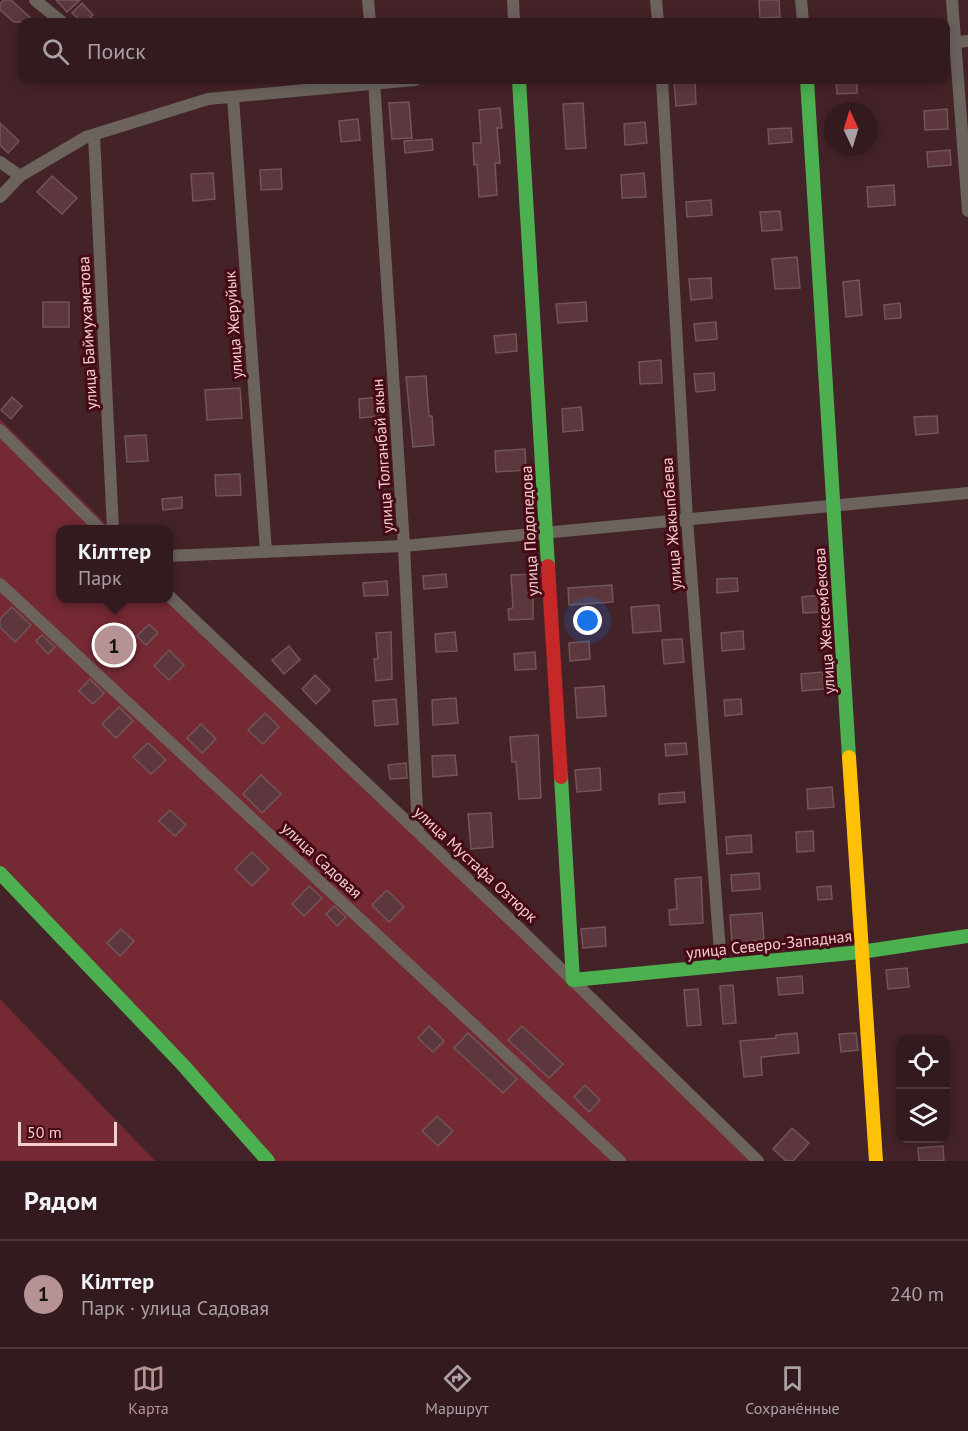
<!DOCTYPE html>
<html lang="ru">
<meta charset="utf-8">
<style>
body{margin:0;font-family:"PT Sans",sans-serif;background:#3e272b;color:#f1f3f6}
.controls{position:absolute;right:18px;bottom:18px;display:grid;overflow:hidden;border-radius:12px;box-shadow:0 3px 15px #0003}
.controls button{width:54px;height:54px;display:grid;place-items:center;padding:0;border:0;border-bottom:2px solid #4e383c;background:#331a1e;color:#f1f3f6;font:30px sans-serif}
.compass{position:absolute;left:824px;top:102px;width:54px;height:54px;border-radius:50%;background:#331a1e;box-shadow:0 3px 15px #0003;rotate:356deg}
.scale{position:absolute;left:18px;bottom:15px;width:99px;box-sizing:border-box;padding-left:6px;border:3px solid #f4cdce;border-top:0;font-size:16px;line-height:21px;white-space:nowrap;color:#f4cdce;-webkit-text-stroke:4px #450a15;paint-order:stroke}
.you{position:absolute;left:588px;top:621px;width:21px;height:21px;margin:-15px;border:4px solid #fff;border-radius:50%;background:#1a73e8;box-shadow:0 0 0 9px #1a73e833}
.badge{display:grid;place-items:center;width:39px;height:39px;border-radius:50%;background:#b69294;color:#111;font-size:20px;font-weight:700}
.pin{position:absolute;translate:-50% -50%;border:3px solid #fff;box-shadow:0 2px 6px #0006}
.popup{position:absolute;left:56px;top:525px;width:117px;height:78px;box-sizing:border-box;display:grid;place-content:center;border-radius:12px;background:#331a1e;filter:drop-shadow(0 2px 4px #0005);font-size:20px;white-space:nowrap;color:#a9a1a4}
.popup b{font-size:22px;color:#f1f3f6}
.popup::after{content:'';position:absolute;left:50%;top:100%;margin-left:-12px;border:12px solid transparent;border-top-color:#331a1e}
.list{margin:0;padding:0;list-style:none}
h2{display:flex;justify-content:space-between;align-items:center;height:78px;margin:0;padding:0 24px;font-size:26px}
h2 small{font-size:20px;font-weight:400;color:#a9a1a4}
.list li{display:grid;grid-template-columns:39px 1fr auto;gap:18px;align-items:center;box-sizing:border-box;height:108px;padding:0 24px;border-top:2px solid #4e383c}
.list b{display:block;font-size:22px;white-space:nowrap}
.list p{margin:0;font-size:20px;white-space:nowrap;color:#a9a1a4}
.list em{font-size:20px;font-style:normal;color:#a9a1a4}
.icon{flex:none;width:33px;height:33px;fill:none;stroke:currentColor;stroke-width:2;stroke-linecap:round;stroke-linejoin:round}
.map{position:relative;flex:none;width:968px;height:1161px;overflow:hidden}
.search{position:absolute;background:#331a1e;box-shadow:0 3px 15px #0003;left:18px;right:18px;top:18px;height:66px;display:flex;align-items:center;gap:15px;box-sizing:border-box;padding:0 21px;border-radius:12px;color:#a9a1a4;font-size:22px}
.sheet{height:186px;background:#331a1e}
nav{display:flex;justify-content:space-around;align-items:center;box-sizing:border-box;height:84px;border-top:2px solid #4e383c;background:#331a1e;font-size:16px;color:#a9a1a4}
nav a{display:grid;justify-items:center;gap:3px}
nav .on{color:#b69294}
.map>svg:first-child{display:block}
</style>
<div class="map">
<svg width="968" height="1161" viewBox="0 0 968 1161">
<rect width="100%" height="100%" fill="#442328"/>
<g fill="#742933">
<polygon points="0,419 111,529 60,530 60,598 168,598 168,586 750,1161 267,1161 0,871"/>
<polygon points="0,999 155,1161 0,1161"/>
</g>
<g fill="#5c373e" stroke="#715558" stroke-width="1.5">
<polygon points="4,0 11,0 35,22 14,22 0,10 0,4"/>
<polygon points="56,0 80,0 67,12"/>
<polygon points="759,0 779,0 780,17 760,18"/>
<polygon points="82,3 93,15 85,22 82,22 72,13"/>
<polygon points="836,80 857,80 857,93 837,94"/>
<polygon points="695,81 696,104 676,106 674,82"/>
<polygon points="409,102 412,138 392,139 389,103"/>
<polygon points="583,103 586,148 566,149 563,104"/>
<polygon points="500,108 502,128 497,128 500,163 495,163 497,195 479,197 477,164 474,165 473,143 481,143 479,110"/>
<polygon points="947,109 948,129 925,130 924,111"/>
<polygon points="358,119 360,140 341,142 339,121"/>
<polygon points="645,122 647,143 625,145 624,124"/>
<polygon points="0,123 19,141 8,153 0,145"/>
<polygon points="791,128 792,142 769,144 768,129"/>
<polygon points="432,139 433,150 405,153 404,141"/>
<polygon points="950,150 951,165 928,167 927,152"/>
<polygon points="281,169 282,189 261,190 260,170"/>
<polygon points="213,173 215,199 193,201 191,174"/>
<polygon points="644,173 646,197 622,198 621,175"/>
<polygon points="52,176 77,198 62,214 37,192"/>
<polygon points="894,185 895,205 868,207 867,187"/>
<polygon points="711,200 712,215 687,217 686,202"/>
<polygon points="780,211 782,230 762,231 760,212"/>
<polygon points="797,257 800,288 775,289 772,259"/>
<polygon points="711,278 712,298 691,300 689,279"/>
<polygon points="859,280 862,315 846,317 843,282"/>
<rect x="43" y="302" width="26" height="25"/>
<polygon points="586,302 587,321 558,323 556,304"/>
<polygon points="900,303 901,318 885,319 884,305"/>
<polygon points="716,322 717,339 696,341 694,324"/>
<polygon points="516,334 517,351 496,353 494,336"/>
<polygon points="661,360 662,383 640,384 639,362"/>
<polygon points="714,373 715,390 696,392 694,374"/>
<polygon points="426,376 429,416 432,416 434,445 413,447 406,377"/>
<polygon points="240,388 242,418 207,420 205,390"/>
<polygon points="12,397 22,406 11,419 1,410"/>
<polygon points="379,397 380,416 360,418 359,399"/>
<polygon points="581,407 583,430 563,432 562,409"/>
<polygon points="937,416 938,433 916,435 914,417"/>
<polygon points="146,435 148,461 127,462 125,436"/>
<polygon points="525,449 526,470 496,472 495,451"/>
<polygon points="240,474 241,495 216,496 215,475"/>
<polygon points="182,497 182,508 163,510 162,499"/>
<polygon points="446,574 447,587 424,589 423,576"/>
<polygon points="533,574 533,619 509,620 508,609 513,608 511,575"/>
<polygon points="737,578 738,591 717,593 717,579"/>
<polygon points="387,581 388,595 364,596 363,583"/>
<polygon points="612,585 613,602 569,605 568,588"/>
<polygon points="819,595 821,612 803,613 802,597"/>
<polygon points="659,605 661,631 633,633 631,607"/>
<polygon points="12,607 31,625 15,642 0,627 0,619"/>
<polygon points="149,624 158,633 146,645 137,636"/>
<polygon points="743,631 744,649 722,651 721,633"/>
<polygon points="391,632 392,679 376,681 374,659 378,659 376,633"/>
<polygon points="455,632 457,651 436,652 435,634"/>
<polygon points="42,635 55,647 48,654 36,641"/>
<polygon points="682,639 684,662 664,664 662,640"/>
<polygon points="589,641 590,659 570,661 569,643"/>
<polygon points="289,646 300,660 284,674 272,660"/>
<polygon points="169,650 184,665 169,680 154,666"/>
<polygon points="535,652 536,669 515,670 514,654"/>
<polygon points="823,672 824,689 802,691 801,674"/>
<polygon points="315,675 330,690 316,704 302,689"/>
<polygon points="90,679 104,693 93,704 79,691"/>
<polygon points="604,686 606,716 577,718 575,688"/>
<polygon points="456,698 458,723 433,725 432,700"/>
<polygon points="396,699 398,724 375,726 373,701"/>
<polygon points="741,699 742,714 725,716 724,700"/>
<polygon points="119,707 133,721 116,738 102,724"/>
<polygon points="265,713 279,727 263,744 248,730"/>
<polygon points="201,724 216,739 202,753 187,738"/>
<polygon points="538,735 541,798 519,799 516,762 512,762 510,737"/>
<polygon points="148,743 166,760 151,774 133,757"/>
<polygon points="686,743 687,754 666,756 665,744"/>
<polygon points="455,755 457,775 433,777 432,756"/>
<polygon points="406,763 407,778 390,779 388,765"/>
<polygon points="600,768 601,790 577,792 575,770"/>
<polygon points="261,775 281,794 262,813 243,794"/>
<polygon points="832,787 834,807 808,809 807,789"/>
<polygon points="684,792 685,802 659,804 659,794"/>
<polygon points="170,810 186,825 175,836 159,821"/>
<polygon points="491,813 493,847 471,849 468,814"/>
<polygon points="813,831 814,851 797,852 796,832"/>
<polygon points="751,835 752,852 727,854 726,837"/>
<polygon points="252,852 269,869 252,886 235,869"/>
<polygon points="759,873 760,889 732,891 731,875"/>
<polygon points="701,877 703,923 670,925 669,910 677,909 675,879"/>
<polygon points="309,886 322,898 304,916 292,904"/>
<polygon points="831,886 832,899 818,900 817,887"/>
<polygon points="387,890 404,907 389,922 372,905"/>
<polygon points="334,906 346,917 337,926 326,914"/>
<polygon points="762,913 764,940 732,943 730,915"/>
<polygon points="605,927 606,946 583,948 581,929"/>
<polygon points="121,929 134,941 120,956 107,943"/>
<polygon points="845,935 846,943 823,945 822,937"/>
<polygon points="907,968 909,987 888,989 886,970"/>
<polygon points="802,976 803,993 779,995 777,978"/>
<polygon points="733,985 736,1023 723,1024 720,986"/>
<polygon points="698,989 701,1025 687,1026 684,990"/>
<polygon points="429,1026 444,1041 433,1052 418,1038"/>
<polygon points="522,1026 563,1064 549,1078 508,1040"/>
<polygon points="468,1033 517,1079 503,1093 454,1048"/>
<polygon points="797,1033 799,1053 761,1057 762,1075 744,1077 740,1041 776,1038 776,1035"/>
<polygon points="856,1033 858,1050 841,1052 839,1034"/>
<polygon points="585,1085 600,1100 589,1112 574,1097"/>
<polygon points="437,1116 453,1131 438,1146 422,1131"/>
<polygon points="792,1128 809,1143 793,1161 786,1161 773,1149"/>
<polygon points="943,1146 944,1161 919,1161 918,1148"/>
</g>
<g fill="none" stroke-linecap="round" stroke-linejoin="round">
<g stroke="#6c635d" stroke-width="12">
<polyline points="35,0 62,22"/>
<polyline points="368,0 370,22"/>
<polyline points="513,0 514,22"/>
<polyline points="656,0 658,22"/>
<polyline points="801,0 803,22"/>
<polyline points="952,0 968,211"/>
<polyline points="946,43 968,41"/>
<polyline points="374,80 404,546 418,831"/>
<polyline points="662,80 687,519 721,965"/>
<polyline points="233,97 266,552"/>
<polyline points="94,135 113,530"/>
<polyline points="0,162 20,176"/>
<polyline points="0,197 20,176 86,137 208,99 415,80"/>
<polyline points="0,430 101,530"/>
<polyline points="168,556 404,546 968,493"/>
<polyline points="0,584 620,1161"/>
<polyline points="168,595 519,928 758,1161"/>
</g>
<g stroke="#4caf50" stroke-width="14">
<polyline points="519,80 548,566"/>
<polyline points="807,80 849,757"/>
<polyline points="561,777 573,980 861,952 968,936"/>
<polyline points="0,873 183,1065 268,1161"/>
</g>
<polyline stroke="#ffc107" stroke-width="14" points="849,757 876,1161"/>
<polyline stroke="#c62828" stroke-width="14" points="548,566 561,777"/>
</g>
<g text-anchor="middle" stroke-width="6" stroke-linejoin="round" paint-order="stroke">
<g font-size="16" fill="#f4cdce" stroke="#450a15">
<text transform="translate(233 325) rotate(-94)" y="6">улица Жеруйык</text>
<text transform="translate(87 333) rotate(-93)" y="6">улица Баймухаметова</text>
<text transform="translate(382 456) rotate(-94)" y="6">улица Толганбай акын</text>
<text transform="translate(671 524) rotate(-94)" y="6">улица Жакыпбаева</text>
<text transform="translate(529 531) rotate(-93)" y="6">улица Подопедова</text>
<text transform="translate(824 621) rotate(-94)" y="6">улица Жексембекова</text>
<text transform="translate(322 860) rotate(43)" y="6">улица Садовая</text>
<text transform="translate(476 864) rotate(43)" y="6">улица Мустафа Озтюрк</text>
<text transform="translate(769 944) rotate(-6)" y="6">улица Северо-Западная</text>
</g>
</g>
</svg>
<div class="controls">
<button><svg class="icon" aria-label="locate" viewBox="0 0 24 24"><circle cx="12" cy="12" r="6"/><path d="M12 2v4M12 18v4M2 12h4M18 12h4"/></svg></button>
<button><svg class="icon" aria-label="layers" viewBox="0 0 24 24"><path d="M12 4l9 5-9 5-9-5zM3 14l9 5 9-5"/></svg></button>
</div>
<svg class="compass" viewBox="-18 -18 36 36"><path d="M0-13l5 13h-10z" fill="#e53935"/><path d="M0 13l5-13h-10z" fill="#a9a1a4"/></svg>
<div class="scale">50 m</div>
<div class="you"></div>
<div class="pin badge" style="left:114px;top:645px">1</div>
<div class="popup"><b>Кілттер</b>Парк</div>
<div class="search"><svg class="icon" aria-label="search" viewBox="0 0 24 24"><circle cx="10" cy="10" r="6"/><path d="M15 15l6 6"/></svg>Поиск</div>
</div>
<section class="sheet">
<h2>Рядом<small></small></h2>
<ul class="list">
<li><span class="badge">1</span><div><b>Кілттер</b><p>Парк · улица Садовая</p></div><em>240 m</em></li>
</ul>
</section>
<nav>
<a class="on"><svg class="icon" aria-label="map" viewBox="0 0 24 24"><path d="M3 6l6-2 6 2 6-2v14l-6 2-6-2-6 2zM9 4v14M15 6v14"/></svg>Карта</a>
<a><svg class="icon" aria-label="directions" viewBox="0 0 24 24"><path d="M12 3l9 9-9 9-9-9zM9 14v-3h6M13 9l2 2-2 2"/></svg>Маршрут</a>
<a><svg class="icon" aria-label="saved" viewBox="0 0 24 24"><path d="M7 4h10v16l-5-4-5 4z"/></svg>Сохранённые</a>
</nav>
